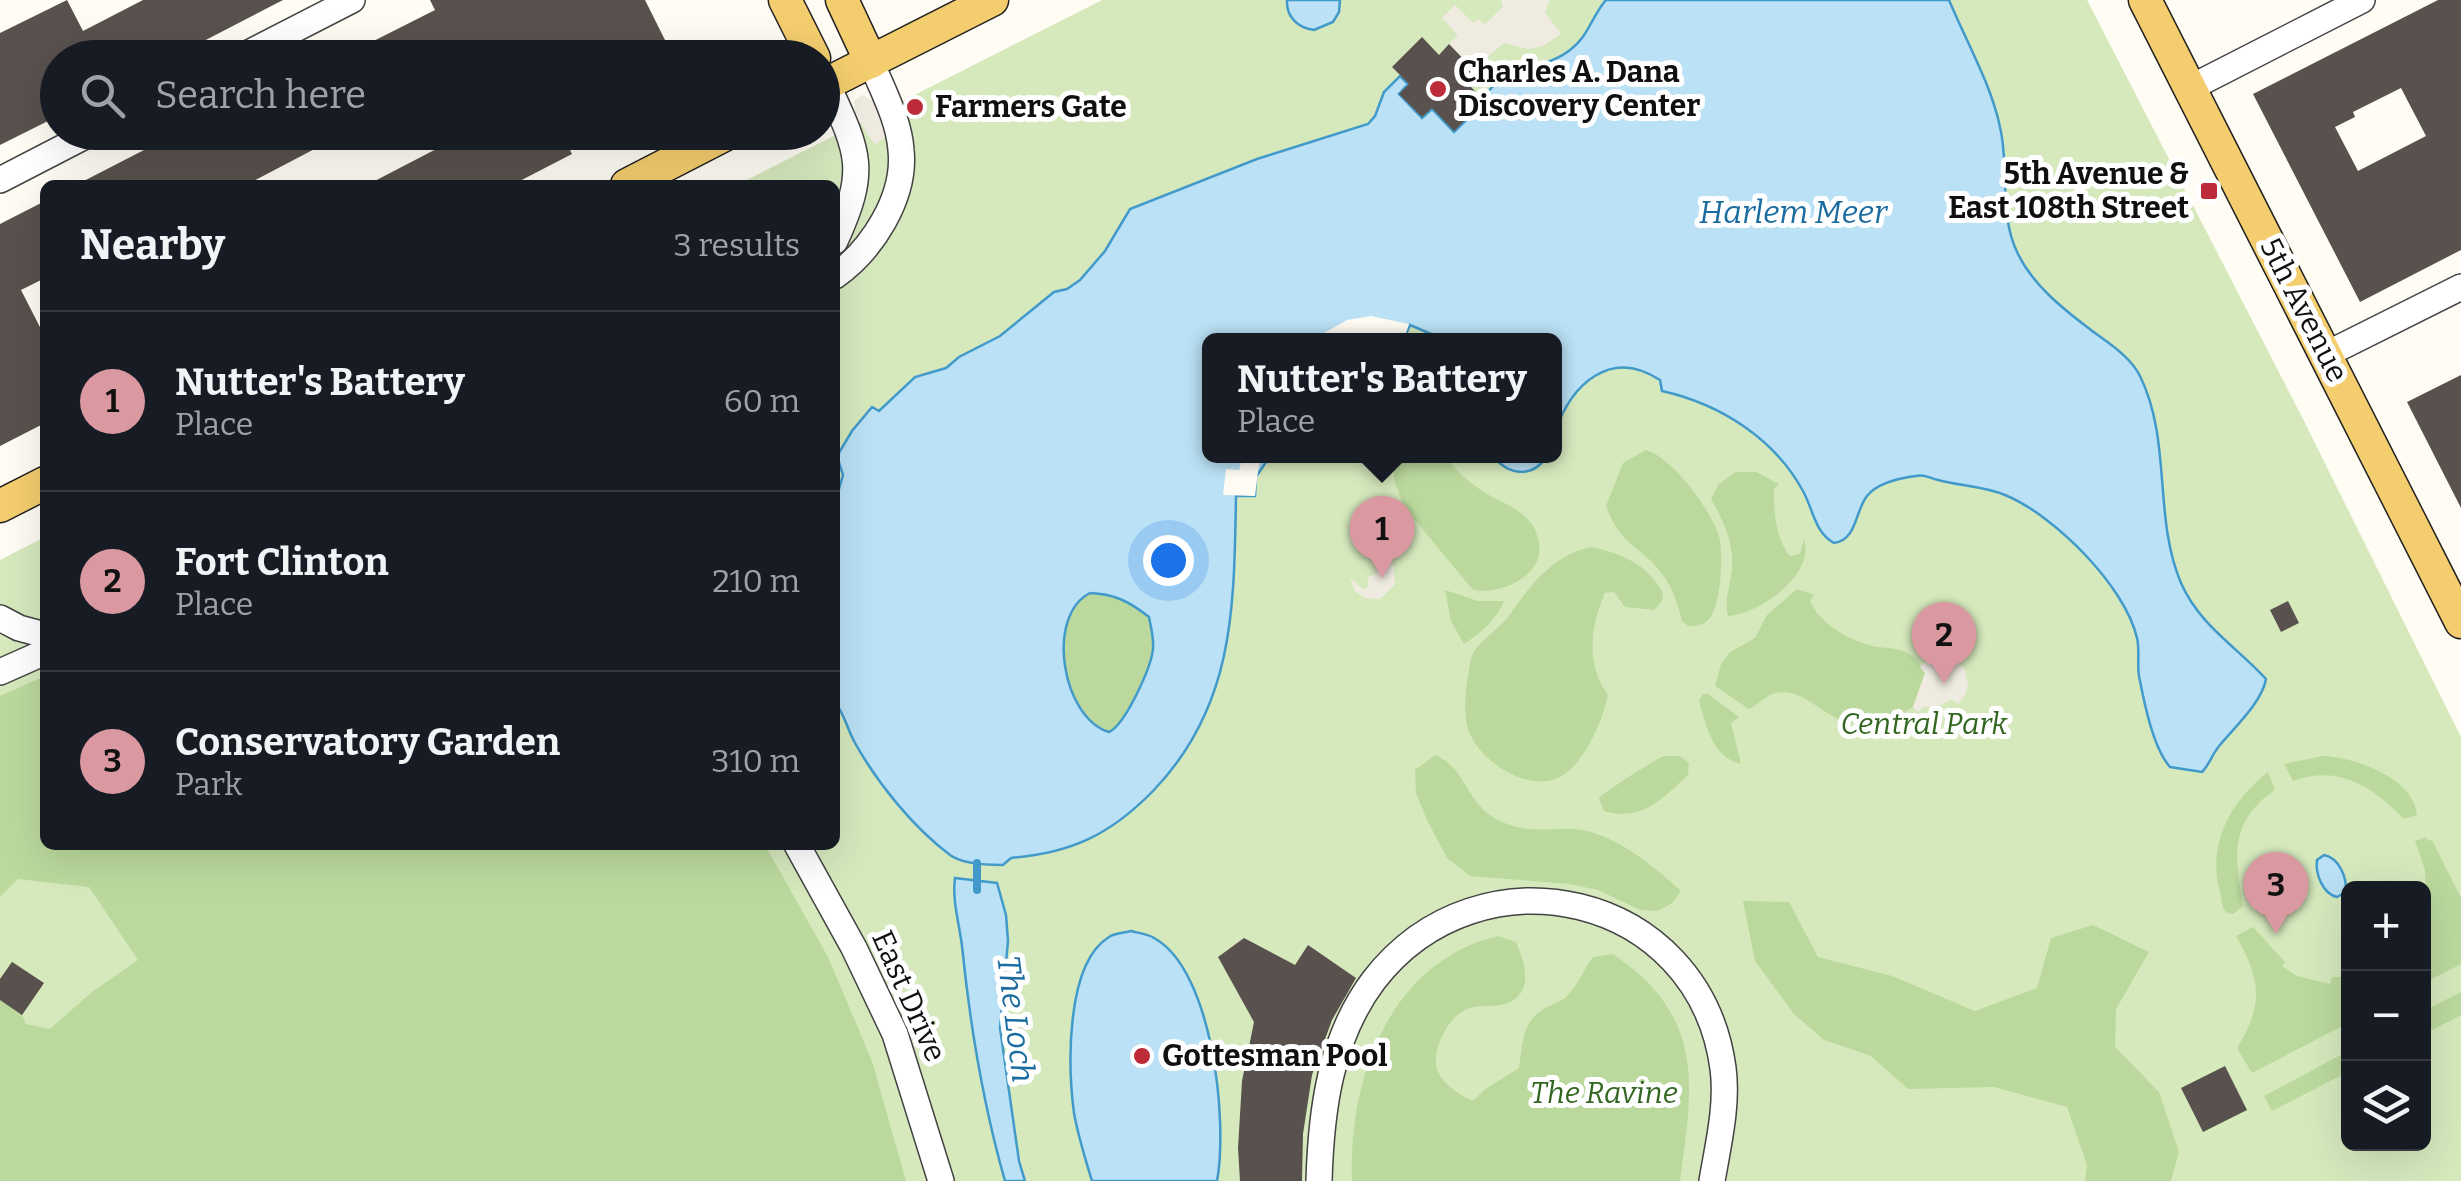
<!DOCTYPE html>
<meta charset="utf-8">
<style>
body{margin:0;font-family:Bitter,serif;background:#242831;color:#f1f3f6}
.controls{position:absolute;right:30px;bottom:30px;display:grid;overflow:hidden;border-radius:15px;box-shadow:0 10px 40px #0002}
.controls button{width:90px;height:90px;display:grid;place-items:center;padding:0;border:0;border-bottom:2px solid #363941;background:#171b24;color:#f1f3f6;font:50px sans-serif}
.you{position:absolute;left:1168px;top:560px;width:35px;height:35px;margin:-25px;border:8px solid #fff;border-radius:50%;background:#1a73e8;box-shadow:0 0 0 15px #1a73e833}
.badge{display:grid;place-items:center;width:65px;height:65px;border-radius:50%;background:#da99a0;color:#111;font-size:32px;font-weight:700}
.pin{position:absolute;translate:-50% -82px;filter:drop-shadow(0 2px 5px #0008)}
.pin::after{content:'';position:absolute;top:52px;width:35px;height:30px;background:inherit;clip-path:polygon(0 0,100% 0,50% 100%)}
.popup{position:absolute;left:1202px;top:333px;width:360px;height:130px;box-sizing:border-box;display:grid;place-content:center;border-radius:15px;background:#171b24;filter:drop-shadow(0 2px 8px #0005);font-size:32px;white-space:nowrap;color:#9ea1a6}
.popup b{font-size:38px;color:#f1f3f6}
.popup::after{content:'';position:absolute;left:50%;top:100%;margin-left:-20px;border:20px solid transparent;border-top-color:#171b24}
.list{margin:0;padding:0;list-style:none}
h2{display:flex;justify-content:space-between;align-items:center;height:130px;margin:0;padding:0 40px;font-size:42px}
h2 small{font-size:32px;font-weight:400;color:#9ea1a6}
.list li{display:grid;grid-template-columns:65px 1fr auto;gap:30px;align-items:center;box-sizing:border-box;height:180px;padding:0 40px;border-top:2px solid #363941}
.list b{display:block;font-size:38px;white-space:nowrap}
.list p{margin:0;font-size:32px;white-space:nowrap;color:#9ea1a6}
.list em{font-size:32px;font-style:normal;color:#9ea1a6}
.icon{flex:none;width:55px;height:55px;fill:none;stroke:currentColor;stroke-width:2;stroke-linecap:round;stroke-linejoin:round}
.map{position:relative;flex:none;width:2461px;height:1181px;overflow:hidden}
.search{position:absolute;background:#171b24;box-shadow:0 10px 40px #0002;left:40px;top:40px;width:800px;height:110px;display:flex;align-items:center;gap:25px;box-sizing:border-box;padding:0 35px;border-radius:55px;color:#9ea1a6;font-size:38px}
.panel{position:absolute;background:#171b24;box-shadow:0 10px 40px #0002;left:40px;top:180px;width:800px;height:670px;border-radius:15px}
.map>svg:first-child{display:block}
</style>
<div class="map">
<svg width="2461" height="1181" viewBox="0 0 2461 1181">
<rect width="100%" height="100%" fill="#fffcf4"/>
<path fill="#d6e9bd" fill-rule="evenodd" d="M1102 0H2087L2301 415 2461 737V1181H0V560L45 537V845H835V185H737ZM1210 340H1554V456H1210ZM2348 888H2424V1144H2348Z"/>
<g fill="#bbd99d">
<path d="M1646 450C1672 457 1711 510 1719 536 1724 553 1721 606 1709 619 1703 626 1696 626 1688 626L1682 621C1678 605 1673 589 1663 575 1643 547 1620 546 1606 506L1623 463Z"/>
<path d="M1393 456H1430L1436 459 1445 456C1454 468 1465 479 1478 488 1500 504 1528 508 1537 535 1551 573 1504 595 1473 590L1404 507 1394 480Z"/>
<path d="M1735 472H1756L1779 484 1774 489C1774 511 1775 538 1790 556L1800 554 1804 539C1815 575 1760 614 1728 616 1724 603 1729 590 1731 576 1736 547 1725 524 1711 499L1718 485Z"/>
<path d="M1591 547C1623 554 1647 564 1663 593L1662 601 1654 610 1625 607 1614 592 1605 593C1590 626 1586 665 1608 695 1603 720 1584 766 1558 778 1527 792 1482 762 1470 734 1464 721 1465 703 1466 689 1468 678 1469 661 1474 651 1482 639 1502 627 1511 613 1532 583 1554 555 1591 547Z"/>
<path d="M1797 589 1814 595 1810 601C1820 624 1850 641 1873 646 1887 649 1900 647 1912 656 1920 661 1919 665 1926 673L1913 707 1895 717C1881 713 1871 723 1857 723 1826 724 1807 686 1776 693 1765 695 1759 705 1749 709L1715 686 1721 664 1730 652 1755 638 1767 615Z"/>
<path d="M1445 590 1478 601H1504C1496 620 1481 633 1464 644L1451 621Z"/>
<path d="M1090 593C1115 594 1129 602 1149 617 1151 628 1154 638 1153 649 1152 668 1125 725 1109 732 1063 718 1045 616 1090 593Z"/>
<polygon points="45,676 45,845 765,845 828,957 872,1061 906,1181 0,1181 0,979 12,961 44,983 22,1015 26,1024 50,1029 92,992 138,960 89,887 18,879 0,897 0,696"/>
<path d="M1703 694H1708L1739 717 1731 723 1741 764C1713 758 1706 726 1699 701Z"/>
<path d="M1435 755C1469 770 1463 801 1498 820 1525 834 1546 828 1574 829 1612 831 1655 867 1681 891L1672 903 1658 911 1640 910 1598 890 1569 884 1470 876 1447 858 1427 820 1416 793 1415 770Z"/>
<path d="M1680 756 1689 763 1688 775C1662 799 1642 822 1604 811L1599 798C1603 793 1654 760 1662 757 1668 755 1674 756 1680 756Z"/>
<path d="M2323 756C2355 757 2414 778 2417 815L2404 819C2373 787 2339 764 2293 781L2284 764Z"/>
<path d="M2268 772 2275 790C2227 823 2236 858 2243 906L2233 914 2227 913C2220 905 2223 902 2220 892 2207 843 2230 802 2268 772Z"/>
<polygon points="2426,837 2429,841 2432,840 2461,898 2461,964 2424,983 2424,927 2431,893 2426,891 2425,870 2415,841"/>
<polygon points="1743,901 1789,902 1818,957 1892,976 1975,1011 2037,988 2051,938 2093,925 2149,952 2116,1009 2115,1047 2159,1092 2179,1152 2171,1181 2085,1181 2087,1165 2067,1107 1994,1087 1908,1089 1871,1056 1824,1040 1794,1014 1755,961"/>
<path d="M2253 927 2285 962 2282 966 2297 976 2330 984 2332 977H2348V1023L2252 1073 2237 1048C2264 1004 2261 980 2236 936Z"/>
<path d="M1498 936 1516 942C1522 956 1531 980 1520 994 1506 1011 1488 1003 1470 1008 1449 1013 1429 1053 1438 1072 1445 1086 1460 1095 1473 1101L1484 1090 1519 1068C1523 1043 1521 1021 1547 1007 1555 1003 1561 1002 1567 996 1578 985 1584 969 1593 957L1613 954C1706 1017 1693 1085 1680 1181H1352C1348 1080 1389 962 1498 936Z"/>
<polygon points="2461,992 2461,1015 2424,1034 2424,1011"/>
<polygon points="2348,1051 2348,1072 2272,1111 2264,1096"/>
</g>
<g fill="#f0ebe1">
<polygon points="1501,0 1550,0 1545,12 1561,34 1543,46 1528,49 1504,43 1473,69 1449,44 1458,35 1442,18 1455,5 1473,23 1478,19 1485,24 1503,7"/>
<polygon points="862,95 872,100 886,131 885,137 876,144 868,136 855,111 854,101"/>
<polygon points="1382,554 1394,566 1395,584 1380,599 1365,598 1355,591 1350,578 1363,589 1367,588 1369,577 1384,569"/>
<polygon points="1944,656 1964,668 1968,683 1966,693 1958,704 1952,699 1937,707 1923,707 1918,712 1913,707 1925,673 1920,667 1929,659"/>
</g>
<g fill="#bae1f5" stroke="#429aca" stroke-width="2.5" fill-rule="evenodd">
<path d="M1287 0H1340L1339 12 1333 22 1314 30C1298 28 1286 17 1287 0Z"/>
<path d="M1606 0H1949C1966 41 1991 84 2000 127 2010 169 1998 214 2018 254 2033 285 2063 309 2091 330 2108 343 2130 356 2140 376 2172 441 2153 517 2181 583 2200 626 2237 647 2266 679 2262 702 2235 727 2220 745 2212 754 2210 764 2202 772L2170 767C2153 748 2144 702 2139 676 2137 664 2140 650 2137 638 2125 586 2054 515 2005 495 1983 486 1960 486 1938 480 1929 478 1925 474 1916 476 1900 478 1878 482 1867 496 1855 511 1857 540 1834 543 1815 533 1813 509 1803 491 1774 438 1720 404 1662 391L1660 380C1610 347 1571 385 1555 432L1554 340H1445L1410 325 1404 339 1390 336 1379 340H1210V456H1270L1256 477 1255 496H1236C1234 607 1235 706 1153 791 1110 835 1071 853 1011 858L1003 865C989 865 962 864 950 855 913 827 878 784 855 743 847 729 845 715 835 702V503L843 475 837 456 852 431 872 407 879 411 915 377 946 368 959 357 1000 336 1054 292 1067 289 1080 280 1105 251 1130 209 1257 159 1368 124 1375 116 1384 92 1400 76 1408 84 1399 94 1422 118 1432 109 1454 132 1485 102 1483 99C1503 64 1542 72 1570 50 1588 37 1592 16 1606 0ZM1090 593C1115 594 1130 602 1149 617 1151 628 1154 638 1153 649 1151 668 1125 725 1109 732 1062 718 1045 616 1090 593Z"/>
<path d="M1493 456H1547C1533 478 1509 476 1493 456Z"/>
<path d="M2324 855C2339 858 2347 877 2346 892L2337 897C2323 894 2315 874 2317 860Z"/>
<path d="M955 878 997 883 1006 915 1008 941 1000 1028 1019 1161 1025 1181H1005C983 1104 970 1025 962 946 959 922 952 901 955 878Z"/>
<path d="M1131 931C1138 933 1148 934 1154 938 1213 970 1228 1122 1217 1181H1092C1085 1158 1078 1136 1074 1113 1068 1068 1065 964 1109 937 1115 933 1124 933 1131 931Z"/>
</g>
<g fill="#fffcf4">
<polygon points="1371,316 1409,324 1404,339 1362,333 1338,340 1312,340 1347,320"/>
<polygon points="1243,456 1260,456 1255,496 1223,495 1226,469 1239,470"/>
</g>
<g fill="none" stroke-linecap="round" stroke-linejoin="round">
<polyline stroke="#429aca" stroke-width="8" points="977,863 977,890"/>
</g>
<g fill="#59514d" fill-rule="evenodd">
<polygon points="67,0 83,31 143,0 283,0 171,58 58,58 58,116 0,145 0,33"/>
<polygon points="430,0 645,0 674,58 340,58 435,10"/>
<path d="M2438 0H2461V250L2360 302 2253 94ZM2401 88 2426 136 2358 171 2335 127 2355 117 2353 112Z"/>
<polygon points="1422,37 1439,55 1449,44 1473,69 1463,79 1485,101 1454,131 1432,108 1422,117 1399,94 1409,84 1392,67"/>
<polygon points="179,132 347,132 246,185 76,185"/>
<polygon points="469,132 561,132 572,154 512,185 367,185"/>
<polygon points="45,201 45,278 21,290 45,337 45,423 0,446 0,224"/>
<polygon points="2461,375 2461,508 2407,402"/>
<polygon points="2288,601 2299,623 2281,632 2270,610"/>
<polygon points="1244,938 1295,965 1308,945 1356,978 1332,1020 1312,1075 1303,1134 1302,1181 1240,1181 1238,1148 1242,1081 1254,1022 1218,957"/>
<polygon points="12,962 44,983 22,1015 0,1000 0,979"/>
<polygon points="2225,1066 2247,1110 2203,1132 2181,1088"/>
</g>
<g fill="none" stroke-linecap="round" stroke-linejoin="round">
<defs>
<g id="minor">
<polyline points="239,58 352,0"/>
<path d="M827 84C859 153 868 169 835 241"/>
<polyline points="2190,88 2362,0"/>
<polyline points="0,180 93,132"/>
<path d="M835 276C872 250 906 197 901 150 899 120 882 89 871 62"/>
<polyline points="2327,354 2461,287"/>
<polyline points="0,618 19,628 45,635"/>
<polyline points="0,672 45,652"/>
<polyline points="797,845 854,948 895,1034 941,1181"/>
<path d="M1319 1181C1321 1111 1330 1038 1374 980 1480 843 1699 892 1723 1068 1728 1105 1718 1145 1712 1181"/>
</g>
<g id="major">
<polyline points="785,0 814,58"/>
<polyline points="842,0 871,62"/>
<polyline points="2145,0 2461,622"/>
<polyline points="822,86 992,0"/>
<polyline points="627,185 730,132"/>
<polyline points="0,506 45,483"/>
</g>
</defs>
<use href="#minor" stroke="#434343" stroke-width="28"/>
<use href="#major" stroke="#212121" stroke-width="35"/>
<use href="#minor" stroke="#fff" stroke-width="25"/>
<use href="#major" stroke="#f4ce6e" stroke-width="32"/>
</g>
<g fill="#bd2b38" stroke="#fff" stroke-width="4">
<circle cx="1438" cy="89" r="10"/>
<circle cx="915" cy="107" r="10"/>
<rect x="2199" y="181" width="20" height="20" rx="5"/>
<circle cx="1142" cy="1056" r="10"/>
</g>
<g text-anchor="middle" stroke-width="10" stroke-linejoin="round" paint-order="stroke">
<g font-size="30" font-weight="bold" fill="#101010" stroke="#fff" text-anchor="start">
<text x="1458" y="82">Charles A. Dana<tspan x="1458" dy="34">Discovery Center</tspan></text>
<text x="935" y="117">Farmers Gate</text>
<text x="2189" y="184" text-anchor="end">5th Avenue &amp;<tspan x="2189" dy="34">East 108th Street</tspan></text>
<text x="1162" y="1066">Gottesman Pool</text>
</g>
<g font-size="30" fill="#101010" stroke="#fff">
<text transform="translate(2304 310) rotate(63)" y="10">5th Avenue</text>
<text transform="translate(909 996) rotate(66)" y="10">East Drive</text>
</g>
<g font-size="30" font-style="italic" fill="#336721" stroke="#fff">
<text x="1924" y="734">Central Park</text>
<text x="1604" y="1103">The Ravine</text>
</g>
<g font-size="32" font-style="italic" fill="#1b6ca0" stroke="#fff">
<text x="1793" y="223">Harlem Meer</text>
<text transform="translate(1016 1019) rotate(83)" y="11">The Loch</text>
</g>
</g>
</svg>
<div class="controls">
<button>+</button>
<button>−</button>
<button><svg class="icon" aria-label="layers" viewBox="0 0 24 24"><path d="M12 4l9 5-9 5-9-5zM3 14l9 5 9-5"/></svg></button>
</div>
<div class="you"></div>
<div class="pin badge" style="left:1382px;top:578px">1</div>
<div class="popup"><b>Nutter's Battery</b>Place</div>
<div class="pin badge" style="left:1944px;top:684px">2</div>
<div class="pin badge" style="left:2276px;top:934px">3</div>
<div class="search"><svg class="icon" aria-label="search" viewBox="0 0 24 24"><circle cx="10" cy="10" r="6"/><path d="M15 15l6 6"/></svg>Search here</div>
<section class="panel">
<h2>Nearby<small>3 results</small></h2>
<ul class="list">
<li><span class="badge">1</span><div><b>Nutter's Battery</b><p>Place</p></div><em>60 m</em></li>
<li><span class="badge">2</span><div><b>Fort Clinton</b><p>Place</p></div><em>210 m</em></li>
<li><span class="badge">3</span><div><b>Conservatory Garden</b><p>Park</p></div><em>310 m</em></li>
</ul>
</section>
</div>
